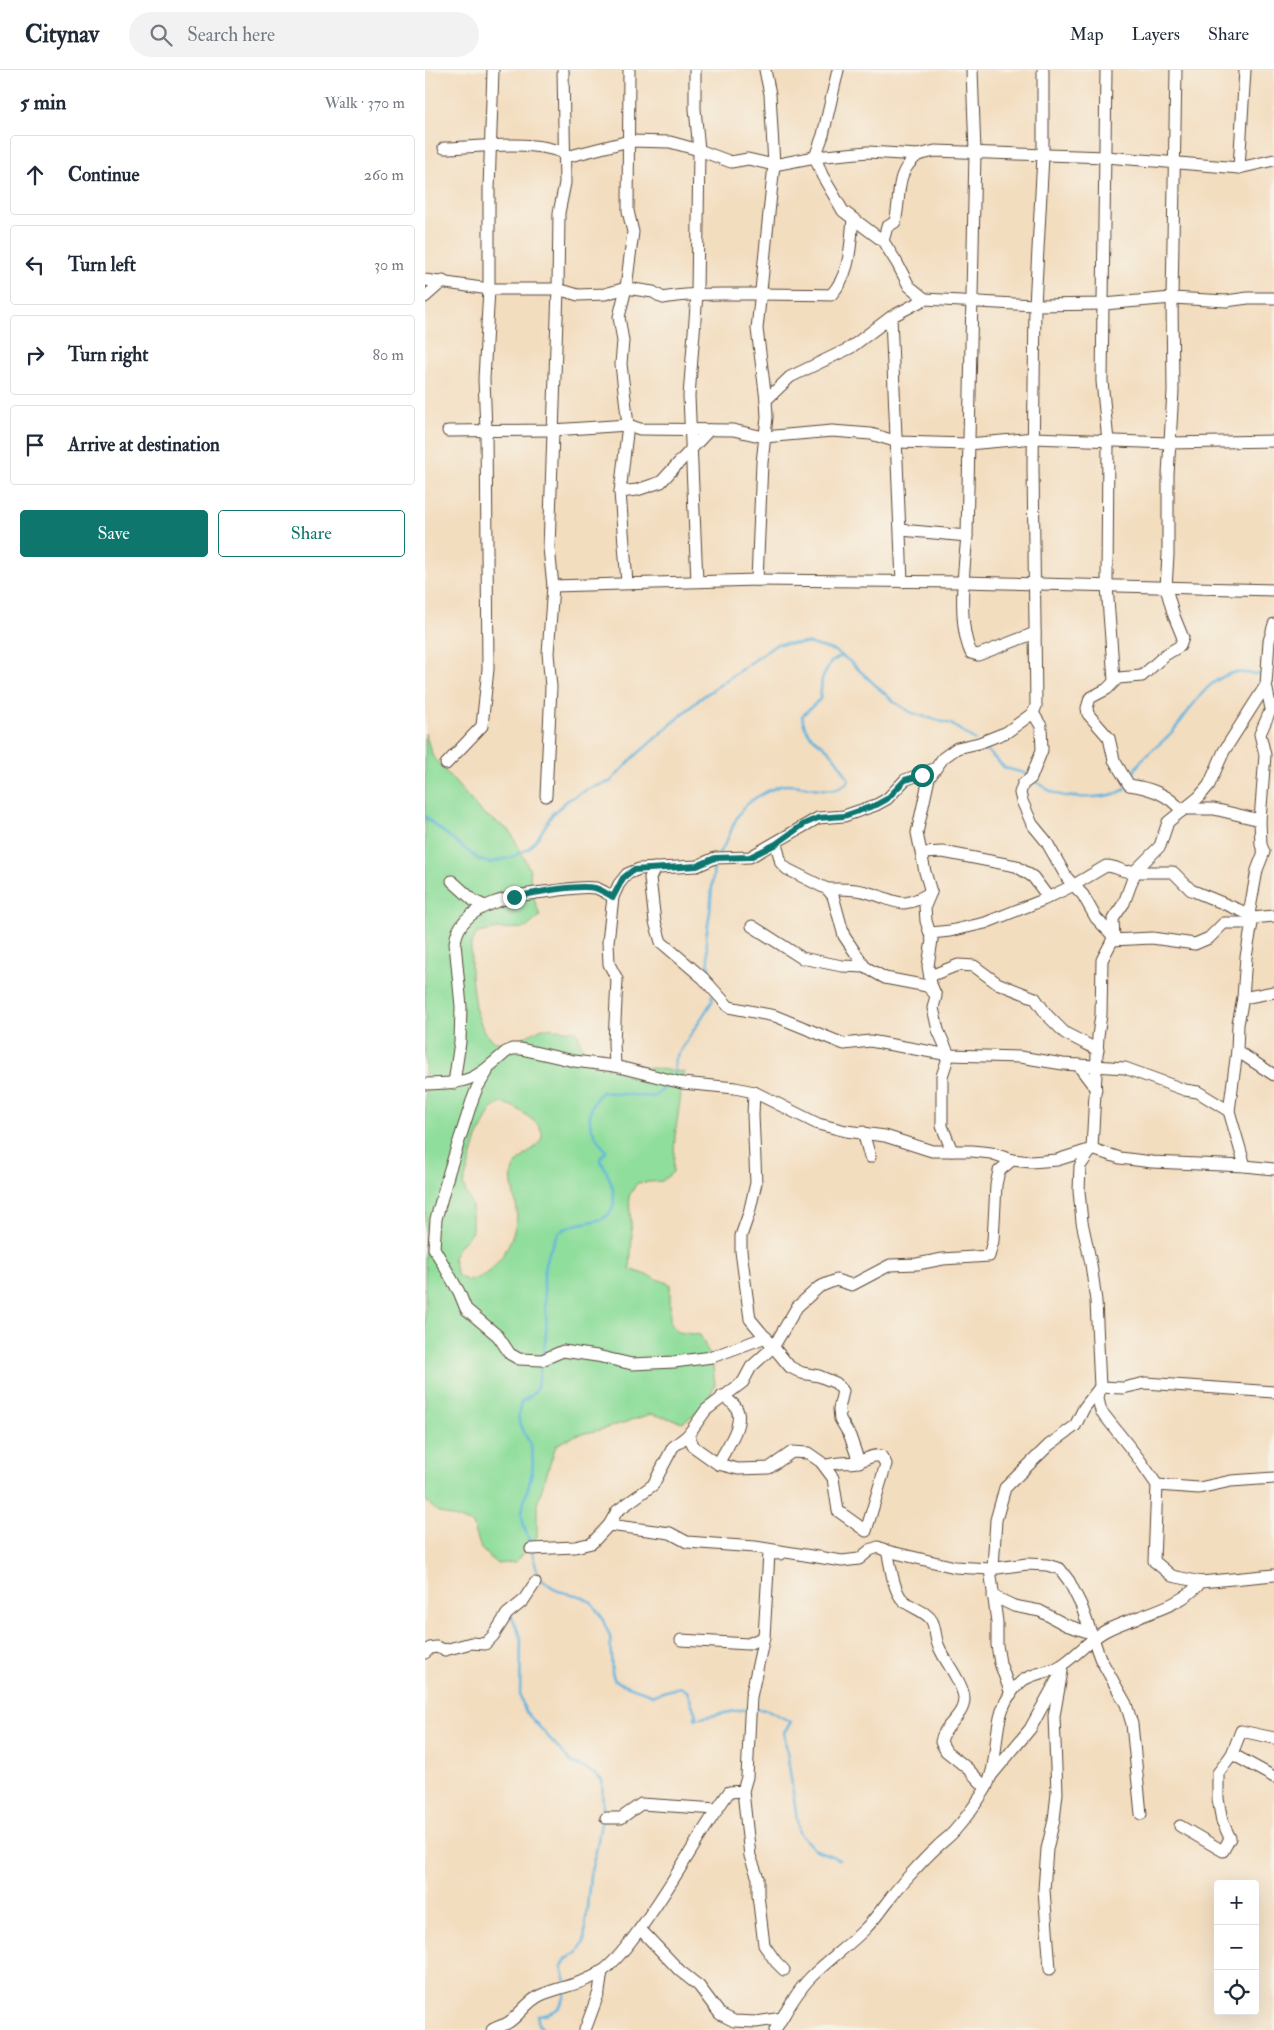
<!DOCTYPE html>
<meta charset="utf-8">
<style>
body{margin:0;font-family:"IM FELL Double Pica",serif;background:#f2f2f3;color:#1f2937}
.controls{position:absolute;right:15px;bottom:15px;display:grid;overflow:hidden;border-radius:5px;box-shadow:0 5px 20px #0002}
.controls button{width:45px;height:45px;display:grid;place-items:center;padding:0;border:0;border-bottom:1px solid #e0e1e3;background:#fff;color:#1f2937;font:25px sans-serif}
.stop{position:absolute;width:15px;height:15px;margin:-11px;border:4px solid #0f766e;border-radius:50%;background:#fff}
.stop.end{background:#0f766e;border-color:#fff;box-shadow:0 1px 5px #0008}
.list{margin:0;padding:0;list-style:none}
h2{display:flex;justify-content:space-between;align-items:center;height:65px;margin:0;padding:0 20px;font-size:21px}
h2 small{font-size:16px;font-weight:400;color:#747a83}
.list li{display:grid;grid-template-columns:32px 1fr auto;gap:15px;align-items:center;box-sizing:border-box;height:80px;margin:0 10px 10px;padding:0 10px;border:1px solid #e0e1e3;border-radius:5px}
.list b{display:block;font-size:19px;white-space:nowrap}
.list em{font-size:16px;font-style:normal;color:#747a83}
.actions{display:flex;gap:10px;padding:15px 20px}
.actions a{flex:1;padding:11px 0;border:1px solid #0f766e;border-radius:5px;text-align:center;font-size:18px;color:#0f766e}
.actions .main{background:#0f766e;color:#fff}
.icon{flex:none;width:28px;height:28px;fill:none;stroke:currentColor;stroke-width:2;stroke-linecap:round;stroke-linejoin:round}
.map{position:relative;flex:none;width:849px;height:1960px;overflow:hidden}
header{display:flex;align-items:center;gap:30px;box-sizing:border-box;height:70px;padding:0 25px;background:#fff;border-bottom:1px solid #e0e1e3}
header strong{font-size:24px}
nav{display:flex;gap:28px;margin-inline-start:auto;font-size:18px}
.search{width:350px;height:45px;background:#f2f2f3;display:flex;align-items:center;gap:12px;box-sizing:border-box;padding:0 18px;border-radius:28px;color:#747a83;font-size:19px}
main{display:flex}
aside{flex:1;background:#fff}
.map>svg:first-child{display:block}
</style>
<header>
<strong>Citynav</strong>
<div class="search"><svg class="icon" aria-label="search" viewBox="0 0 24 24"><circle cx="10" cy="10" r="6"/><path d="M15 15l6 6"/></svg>Search here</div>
<nav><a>Map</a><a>Layers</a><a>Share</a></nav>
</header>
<main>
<aside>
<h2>5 min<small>Walk · 370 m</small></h2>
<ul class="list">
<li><svg class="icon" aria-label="ahead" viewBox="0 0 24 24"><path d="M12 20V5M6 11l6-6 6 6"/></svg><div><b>Continue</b></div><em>260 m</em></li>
<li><svg class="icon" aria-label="left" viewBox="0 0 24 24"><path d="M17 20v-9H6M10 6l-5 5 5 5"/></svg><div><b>Turn left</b></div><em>30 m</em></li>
<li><svg class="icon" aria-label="right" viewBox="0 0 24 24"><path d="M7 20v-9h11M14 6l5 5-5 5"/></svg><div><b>Turn right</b></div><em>80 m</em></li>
<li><svg class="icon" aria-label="arrive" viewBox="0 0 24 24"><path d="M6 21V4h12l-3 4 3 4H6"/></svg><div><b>Arrive at destination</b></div></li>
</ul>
<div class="actions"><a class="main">Save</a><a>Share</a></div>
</aside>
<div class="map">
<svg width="849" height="1960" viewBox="0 0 849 1960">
<rect width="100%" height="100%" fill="#f7f3e8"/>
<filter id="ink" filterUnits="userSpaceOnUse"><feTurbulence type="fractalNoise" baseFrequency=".02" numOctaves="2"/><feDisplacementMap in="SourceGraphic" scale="10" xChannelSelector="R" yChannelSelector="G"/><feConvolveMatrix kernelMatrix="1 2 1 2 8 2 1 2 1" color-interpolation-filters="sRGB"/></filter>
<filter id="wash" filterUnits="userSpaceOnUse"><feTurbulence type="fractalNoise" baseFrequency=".0096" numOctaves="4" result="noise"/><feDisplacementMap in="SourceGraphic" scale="20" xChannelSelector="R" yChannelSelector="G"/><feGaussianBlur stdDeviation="1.12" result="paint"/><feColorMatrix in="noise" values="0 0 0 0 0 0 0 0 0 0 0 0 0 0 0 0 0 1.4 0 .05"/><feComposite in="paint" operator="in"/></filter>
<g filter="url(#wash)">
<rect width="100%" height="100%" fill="#f3ddbf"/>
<path fill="#90de9c" stroke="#66845d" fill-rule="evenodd" d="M0 663 8 687 56 742 85 761 105 800 106 821 115 846 101 858 73 859 52 863 46 874V906L50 938 59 962 70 972 85 973 100 967 117 958 152 961 160 986 209 996 259 1002 250 1066 248 1102 237 1111 212 1113 204 1126 207 1167 205 1199 245 1214V1254L253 1262 275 1265 287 1290 290 1314 281 1336 258 1352 226 1344 175 1360 151 1365 131 1375 112 1434V1467L90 1492 72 1494 56 1479 48 1454 13 1442 0 1430ZM75 1033C88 1035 95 1040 105 1048 139 1073 91 1081 87 1103 85 1115 91 1129 92 1141 93 1162 76 1196 57 1206 52 1208 47 1210 43 1211L32 1205 28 1188 34 1176 47 1162V1136L38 1115 52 1068 65 1041Z"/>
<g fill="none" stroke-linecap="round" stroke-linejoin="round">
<g stroke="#63b5de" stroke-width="2.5">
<polyline points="556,675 580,698 603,704"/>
<path d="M608 710C616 715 623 721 632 724 647 729 690 729 701 718"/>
<path d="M705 711C713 686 731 680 747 662 766 641 778 612 807 603 813 601 829 605 838 604"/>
<polyline points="0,746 7,753 53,789 64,793 87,787 103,779 114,766 128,743 143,730 165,718 185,712 209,687 276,628 352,574 383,573 410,581 423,590 469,632 487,643 526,654 550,670"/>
<path d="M293 784C305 771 305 758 314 744 321 731 341 721 355 716 373 710 411 731 424 710 419 701 413 691 406 683 392 668 381 669 377 646L395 629 397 609 406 592 417 586"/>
<polyline points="285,910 281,867 285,842 289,794"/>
<polyline points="249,1009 250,989 288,930 287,925"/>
<path d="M117 1287C121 1273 122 1259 121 1245 120 1218 114 1198 128 1174 130 1170 132 1163 136 1161 158 1145 198 1162 187 1116 185 1107 179 1097 175 1088L181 1081C164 1060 157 1044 176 1022L228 1027 245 1014"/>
<path d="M106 1476C103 1466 96 1453 97 1443 99 1422 111 1405 107 1382 103 1359 88 1362 96 1332 115 1323 113 1313 116 1294"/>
<polyline points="107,1482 114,1508 133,1521 155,1526 166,1532 176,1546 185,1566 187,1603 190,1611 228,1625 255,1617 262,1621 271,1645 270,1649 321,1639"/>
<polyline points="90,1531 101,1517"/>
<path d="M86 1545 96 1568 95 1625 100 1641 148 1694C160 1697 168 1702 177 1710L178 1740 172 1777 165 1805 159 1872 152 1884 141 1889 137 1896 141 1913"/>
<polyline points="329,1639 343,1640 366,1652 359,1662 374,1763 389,1779 414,1789"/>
<path d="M119 1960 113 1954V1945C131 1943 137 1939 141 1921"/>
</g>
</g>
</g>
<g filter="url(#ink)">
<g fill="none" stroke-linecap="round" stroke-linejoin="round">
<defs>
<g id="minor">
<polyline points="270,0 270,39 274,80 272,224 264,326 272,511"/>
<polyline points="413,0 398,65 390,87 397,105 418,141 458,171 472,193 484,216 500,229"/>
<path d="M547 0 550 82 542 466C539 499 532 553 546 583L553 585 610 563"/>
<polyline points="681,0 677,311 683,371 682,516 689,610"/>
<path d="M751 0 747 228 748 321 743 405V485L741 518 749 546 758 568 755 576 740 585 717 606 693 608 682 619 665 628 662 638 663 644 684 668 689 690 704 715C725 718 743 724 757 741"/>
<path d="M19 78C56 77 114 68 145 86L204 71 245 72 274 80 306 92 323 89 349 95 390 87 443 82 493 85 510 81 681 87 814 98 849 90"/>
<polyline points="814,98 820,0"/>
<path d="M458 171 462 157 470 152C477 124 468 105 493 85"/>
<polyline points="0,210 64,219 133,219 134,143 140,113 138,0"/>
<polyline points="0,227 18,211"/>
<polyline points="466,247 477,512"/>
<polyline points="341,330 365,307 425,278 466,247 500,229 610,235 679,234 747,228 801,231 823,228 849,228"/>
<polyline points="23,361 128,360 203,355 215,359 308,360 339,367 407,361 446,364 473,372 543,374 609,368 744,373 849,371"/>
<polyline points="195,422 203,355 196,294 198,271 194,247 201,218 208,162 203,141 204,0"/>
<polyline points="476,460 542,466"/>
<polyline points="332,510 337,393 342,347 341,330 332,259 349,95 345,24 340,0"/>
<polyline points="202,513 195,422 212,420 236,412 284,360"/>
<polyline points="128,516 332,510 538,512 849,520"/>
<polyline points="608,643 616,656 617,680 606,708 598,714 595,723 597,731 607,754 621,771 642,808 658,825 671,848 689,867"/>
<polyline points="21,694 57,656 63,599 61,360 59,309 64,219 64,119 68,0"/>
<path d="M121 726 126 617 123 583 128 516 124 478 133 219 153 225 180 224 201 218 228 222 238 228C259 224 279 224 300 224 336 224 371 224 406 225 426 203 425 177 428 149"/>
<polyline points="760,739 789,739 835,750"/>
<polyline points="351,773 356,793 362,799 402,819 408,826 419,866 440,897 460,908 502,916 510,924"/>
<polyline points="498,783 518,782 591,796 608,807 623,827"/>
<polyline points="230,798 225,808 230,852 236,872 278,908 304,937 350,946 419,974 445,971 524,985 595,987 638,994 700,998 760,1020 773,1022 804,1041"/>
<polyline points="711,802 748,802 766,820 824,844"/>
<polyline points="27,811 49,831 60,836"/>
<path d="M402 819C415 819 428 818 441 822 473 830 474 842 506 822"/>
<polyline points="827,848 849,846"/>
<polyline points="327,856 377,888 417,896 440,897"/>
<path d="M506 863 525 861 560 853 618 830 649 815 681 796C695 796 697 805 711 800"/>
<polyline points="687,870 727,868 770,874 784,868 799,853 827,853"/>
<polyline points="505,906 533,895 549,896 572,913 610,928 622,945 640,963 673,980"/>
<polyline points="818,928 849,922"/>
<polyline points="812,981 849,1005"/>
<polyline points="653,995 671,1019"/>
<polyline points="190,996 189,973 192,909 184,894 183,872 188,827 194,814 202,804 214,799 272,796 290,788 325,787 393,748 419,746 451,735 462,729 480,710 509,699"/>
<polyline points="62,1002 52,1018 47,1031 24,1102 11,1149 9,1178 34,1222 41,1239 73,1266 85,1284 94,1289 117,1290 138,1281 172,1286 207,1294 249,1292 287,1287 341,1267"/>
<path d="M29 1013 35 972 36 937 30 873C34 832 96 824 128 821 142 819 157 816 171 818 177 820 182 824 188 827"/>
<path d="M0 1014C44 1013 48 1011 81 982L87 979H96L149 991 190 996 257 1013 310 1018 329 1022 393 1054 421 1061 460 1066 507 1081H547L566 1083 587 1090 606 1092 632 1090 667 1079 695 1088 727 1092 820 1096 849 1099"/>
<polyline points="329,1022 328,1045 331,1113 324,1143 316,1166 316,1181 325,1249 365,1297 377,1303 394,1306 411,1313 418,1321 414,1339 415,1349 425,1366 434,1392"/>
<polyline points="438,1062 445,1087"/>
<polyline points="527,1081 517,1056 517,1006 524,985 513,960 508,938 511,926 506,914 503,896 507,870 501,851 500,836 506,822 500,802 492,763 504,708 518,688 532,678 554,673 582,662 608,643 611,636 608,396 610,235 618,86 618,0"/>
<polyline points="820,1096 804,1041 812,981 813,954 818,928 821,887 827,853 827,848 824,844 832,800 839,782 836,775 835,750 840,685 835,664 846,639 841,615"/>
<path d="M263 1365 269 1377 293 1394 313 1399 344 1398 367 1382 383 1383 396 1392 408 1408 413 1441 441 1461 461 1394 456 1386C446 1384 442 1390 432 1392 420 1394 414 1391 399 1396"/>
<path d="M293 1394C300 1379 322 1352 310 1336 307 1332 301 1329 297 1326"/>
<polyline points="732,1415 774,1418 806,1411 849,1408"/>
<polyline points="184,1455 245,1463 262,1472 330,1477 417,1491 434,1489 445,1480 453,1477 462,1481 530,1497 565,1499 602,1494 622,1495 635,1499 644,1511 656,1535 675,1588 701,1634 707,1654 716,1744"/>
<polyline points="106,1479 150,1477 167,1473 184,1455 192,1441 228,1415 248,1377 263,1365 281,1340 318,1312 326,1297 349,1276 372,1237 394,1217 411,1210 427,1215 465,1195 492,1194 518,1189 564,1186 568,1171 571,1115 574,1101 587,1090"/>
<path d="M462 1481C466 1495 467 1516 476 1528 484 1538 501 1540 507 1551 511 1559 510 1569 514 1577 520 1592 539 1614 539 1629 539 1647 518 1655 516 1672L521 1681 542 1698 561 1718"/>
<polyline points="568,1498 571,1450 580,1418 624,1375 650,1356 659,1338 675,1317 698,1318 720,1313 849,1322"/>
<polyline points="565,1499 572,1552 572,1575 575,1593 586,1624"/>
<polyline points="776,1512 849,1505"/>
<polyline points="568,1526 589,1536 615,1541 641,1555 666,1563"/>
<polyline points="256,1570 323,1574 339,1567"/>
<polyline points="0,1583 5,1578 11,1577 20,1580 46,1573 60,1574 68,1566 82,1544 98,1531 110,1513"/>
<polyline points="807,1684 849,1707"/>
<polyline points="565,1707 605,1659 632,1610"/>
<polyline points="318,1721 325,1786 333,1808 333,1825 339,1875 351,1892 359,1900"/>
<polyline points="181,1748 196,1748 216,1734 292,1739"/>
<polyline points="755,1756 798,1781 805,1768 797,1751 793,1729 793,1703 807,1684 816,1661 849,1668"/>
<polyline points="215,1859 255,1901 274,1916 295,1944 309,1951 331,1952 357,1948 360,1943"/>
<polyline points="625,1899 619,1820 622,1779 629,1750 632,1723 629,1646 637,1601"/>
<path d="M67 1960C72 1956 79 1956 84 1952 96 1944 102 1931 116 1925 137 1916 160 1914 179 1900 193 1889 204 1874 214 1860 247 1816 272 1767 304 1722L318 1721 322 1707 326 1627 339 1567 344 1483 355 1484"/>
<polyline points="160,1960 174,1922 177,1901"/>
<path d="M350 1960C361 1942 371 1922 386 1907 403 1890 423 1876 440 1859 456 1843 467 1823 483 1807 492 1797 502 1786 512 1777 518 1771 526 1766 531 1759 541 1748 550 1735 558 1723 580 1689 560 1642 597 1611 607 1603 621 1603 632 1598 650 1588 662 1571 680 1561 710 1545 755 1539 776 1512L747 1506 729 1491 732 1415 714 1389 676 1341 673 1329 675 1317 671 1231 666 1194 657 1152 654 1121 655 1096 667 1079 673 966 676 945 677 890 689 867 688 849 699 833 711 800 735 776 743 752 774 727 784 715 799 681 841 615 844 571 849 554"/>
</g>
</defs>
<use href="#minor" stroke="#574536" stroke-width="13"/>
<use href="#minor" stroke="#fff" stroke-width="11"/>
</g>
</g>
<g fill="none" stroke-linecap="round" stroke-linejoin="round" filter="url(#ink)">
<path stroke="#0f766e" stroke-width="6" d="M89 827C110 823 150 814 170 818 177 820 182 824 188 827L198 808 208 800 272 796 290 788 325 787 351 774 379 754 393 748 419 746 451 735 462 729 480 710 497 705"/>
</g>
</svg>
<div class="controls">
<button>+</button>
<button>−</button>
<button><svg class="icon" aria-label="locate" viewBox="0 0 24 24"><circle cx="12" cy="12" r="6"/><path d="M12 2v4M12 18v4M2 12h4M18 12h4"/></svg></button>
</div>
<div class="stop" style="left:497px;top:705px"></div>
<div class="stop end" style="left:89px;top:827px"></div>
</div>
</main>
